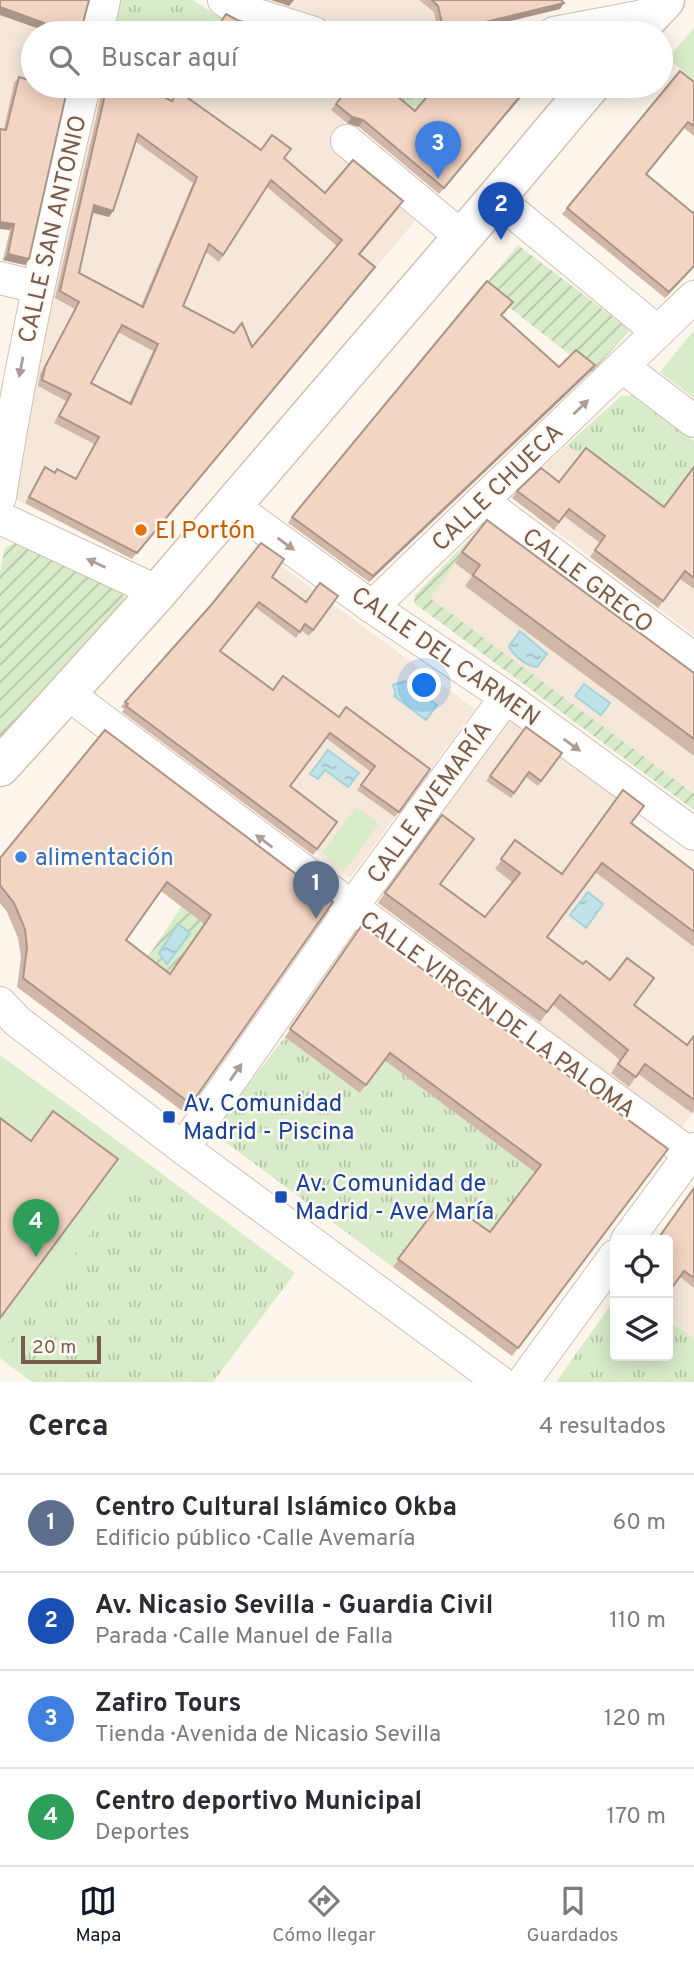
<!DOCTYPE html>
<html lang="es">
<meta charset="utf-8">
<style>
body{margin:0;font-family:Overpass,sans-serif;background:#f7f7f7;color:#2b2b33}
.controls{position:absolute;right:21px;bottom:21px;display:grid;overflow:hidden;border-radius:7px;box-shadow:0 4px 18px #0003}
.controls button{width:63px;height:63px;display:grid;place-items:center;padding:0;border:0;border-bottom:2px solid #e1e1e2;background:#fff;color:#2b2b33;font:35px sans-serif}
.scale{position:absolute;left:21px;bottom:18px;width:80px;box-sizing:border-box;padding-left:7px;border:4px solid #7a5c4d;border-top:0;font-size:19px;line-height:24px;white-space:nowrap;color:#7a5c4d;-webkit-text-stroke:5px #fffaf3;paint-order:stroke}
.you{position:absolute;left:425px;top:686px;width:24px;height:24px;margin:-18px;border:5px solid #fff;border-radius:50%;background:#1a73e8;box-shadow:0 0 0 10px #1a73e833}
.badge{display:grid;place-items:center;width:46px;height:46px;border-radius:50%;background:#111827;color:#fff;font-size:23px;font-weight:700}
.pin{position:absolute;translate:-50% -58px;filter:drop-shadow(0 2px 4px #0008)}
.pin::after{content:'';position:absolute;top:37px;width:24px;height:21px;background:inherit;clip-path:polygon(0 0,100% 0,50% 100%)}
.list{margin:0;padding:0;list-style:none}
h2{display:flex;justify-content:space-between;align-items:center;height:91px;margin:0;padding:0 28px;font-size:30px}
h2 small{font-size:23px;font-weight:400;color:#7c7c81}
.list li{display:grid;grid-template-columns:46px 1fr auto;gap:21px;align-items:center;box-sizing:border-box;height:98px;padding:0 28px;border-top:2px solid #e1e1e2}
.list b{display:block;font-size:26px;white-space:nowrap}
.list p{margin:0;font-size:23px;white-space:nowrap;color:#7c7c81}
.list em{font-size:23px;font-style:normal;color:#7c7c81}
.icon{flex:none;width:38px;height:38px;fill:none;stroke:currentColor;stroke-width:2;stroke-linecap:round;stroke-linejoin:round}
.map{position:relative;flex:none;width:694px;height:1382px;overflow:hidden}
.search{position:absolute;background:#fff;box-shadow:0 4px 18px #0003;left:21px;right:21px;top:21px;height:77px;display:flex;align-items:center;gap:18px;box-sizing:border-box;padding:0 24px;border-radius:38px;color:#7c7c81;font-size:26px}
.sheet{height:483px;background:#fff}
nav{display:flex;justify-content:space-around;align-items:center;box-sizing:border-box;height:98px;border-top:2px solid #e1e1e2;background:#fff;font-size:19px;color:#7c7c81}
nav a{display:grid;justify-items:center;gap:4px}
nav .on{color:#111827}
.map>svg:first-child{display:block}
</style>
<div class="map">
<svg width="694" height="1382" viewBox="0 0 694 1382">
<defs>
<pattern id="grass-tufts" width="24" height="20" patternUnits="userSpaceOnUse" patternTransform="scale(1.75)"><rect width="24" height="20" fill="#d8ecc9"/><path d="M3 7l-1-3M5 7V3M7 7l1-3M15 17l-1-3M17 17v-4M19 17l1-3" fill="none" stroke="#b4c2a5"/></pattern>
<pattern id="garden-furrows" width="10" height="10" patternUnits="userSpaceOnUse" patternTransform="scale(1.75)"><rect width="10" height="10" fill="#d8ecc9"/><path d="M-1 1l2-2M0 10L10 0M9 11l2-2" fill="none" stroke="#b4c2a5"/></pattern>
<pattern id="water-ripples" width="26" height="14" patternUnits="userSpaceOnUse" patternTransform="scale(1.75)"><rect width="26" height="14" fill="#bfe3e8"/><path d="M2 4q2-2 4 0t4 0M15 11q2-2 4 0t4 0" fill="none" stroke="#a0bbbe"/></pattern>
</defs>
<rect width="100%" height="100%" fill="#fdf6ec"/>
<g fill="#f5e8da">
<polygon points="0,0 81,33 33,33 33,86 18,231 0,229"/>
<polygon points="250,0 549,0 460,33 355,33"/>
<polygon points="98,86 123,86 167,107 181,86 377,86 330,146 415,221 258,408 136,389 232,440 132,559 11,497 28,381"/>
<polygon points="567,445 659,515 694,468 694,635 511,497"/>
<polygon points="484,524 694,680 694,794 429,598"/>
<polygon points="257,548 475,709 350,878 191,759 186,635"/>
<polygon points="508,718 639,814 629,826 694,876 694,1111 680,1130 377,902"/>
<polygon points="694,1188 694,1339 668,1319 668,1240 658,1240"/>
</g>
<g fill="url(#grass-tufts)">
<polygon points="117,0 193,0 222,19 213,33 110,33"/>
<polygon points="390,86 437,86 483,142 465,163 383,94"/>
<polygon points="632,395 694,441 694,468 659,515 567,445 621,396"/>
<polygon points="285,1037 384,1060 609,1227 512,1356 212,1132"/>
<polygon points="145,1161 295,1273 213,1382 32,1382 0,1358 0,1353"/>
<polygon points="615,1299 615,1356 668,1356 668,1319 694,1339 694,1382 556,1382"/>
</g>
<g fill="#d8ecc9">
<polygon points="694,28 694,81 668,58"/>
<polygon points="694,330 694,398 660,372"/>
<polygon points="356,807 379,824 345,870 322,853"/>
<polygon points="0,1055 145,1161 0,1353"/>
</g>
<g fill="url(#garden-furrows)">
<polygon points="518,245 630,330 592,372 483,287"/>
<polygon points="484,524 430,598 694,794 694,810 414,603 415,595"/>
<polygon points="15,543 122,593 125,597 125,602 0,745 0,572 5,547"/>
<polygon points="181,907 204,924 164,984 141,967"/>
</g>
<g fill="url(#water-ripples)" stroke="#a5d3da" stroke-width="2">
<path d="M520 631 547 654 537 667C528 667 512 655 509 646Z"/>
<polygon points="405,681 437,705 426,720 394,696 396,694 393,685"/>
<polygon points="584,684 610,703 601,715 575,696"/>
<polygon points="328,750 359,773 348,787 325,770 318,779 310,774"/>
<polygon points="588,892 603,904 586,928 570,915"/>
<polygon points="178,924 190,933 167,964 159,953"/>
</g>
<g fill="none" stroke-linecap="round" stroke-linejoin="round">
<defs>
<g id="minor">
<polyline points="224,0 238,9 314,33"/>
<polyline points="97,33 104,0"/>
<polyline points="554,33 649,15"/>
<polyline points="347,141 462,237"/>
<polyline points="496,198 658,332"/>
<polyline points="0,278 37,287"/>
<polyline points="623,367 694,421"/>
<path d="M0 497C21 358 52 222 84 86"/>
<polyline points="482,501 694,659"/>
<polyline points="230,504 372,607 506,697 694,834"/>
<polyline points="0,518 158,592"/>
<polyline points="372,607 694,297"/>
<polyline points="68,694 352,907 694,1157"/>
<polyline points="0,1003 17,1021 183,1148 500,1382"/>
<polyline points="183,1148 352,907 506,697"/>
<polyline points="627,1240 694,1149"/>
<polyline points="523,1382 615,1256"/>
</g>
<g id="secondary">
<polyline points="634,33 665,0"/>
<polyline points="0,767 158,592 496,198 590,86"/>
</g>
</defs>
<use href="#minor" stroke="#d1beb0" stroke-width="34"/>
<use href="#secondary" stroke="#d6c0b0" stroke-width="41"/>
<use href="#minor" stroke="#fff" stroke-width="32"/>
<use href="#secondary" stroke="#fff" stroke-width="38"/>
</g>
<g fill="#d1b7a8" fill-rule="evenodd">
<polygon points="419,0 561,0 564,3 560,9 460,33 438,33 434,12"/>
<polygon points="0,15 83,23 84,33 39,33 40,29"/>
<polygon points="33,60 29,259 25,265 3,260 10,230 4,129 14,83 19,77 29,80"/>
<polygon points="694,82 694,136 684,128 646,174 694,267 665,298 562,214 567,208"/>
<path d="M105 86H141L171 101 178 91 261 150 284 158 325 193 399 208 360 255 375 267 370 274 132 559 25 503 45 467 55 472 76 478 94 444 54 423 66 401 38 386 40 374 75 309 55 298 101 96ZM136 142 193 183 141 306 79 273 93 213 109 217 113 211ZM267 187 337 246 252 347 183 306 206 252 219 262ZM118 332 153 351 129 403 91 383Z"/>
<polygon points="527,88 439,194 359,127 347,123 331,110 346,91 415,111"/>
<polygon points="513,302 502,316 559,367 591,371 369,582 288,523 292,517"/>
<polygon points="694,467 694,589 680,579 658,608 590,557 600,543 564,516 554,530 512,498 517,491 559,482 664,507"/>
<polygon points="487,520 694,673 694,756 465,586 472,576 455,563"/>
<polygon points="272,577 306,602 338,596 309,636 301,630 296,638 255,607 220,651 273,690 339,717 430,769 395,817 357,790 371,772 326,738 290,787 337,822 313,855 122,712 124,709 121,707 125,702"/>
<polygon points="526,727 562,753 538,786 526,777 511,798 486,781"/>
<polygon points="442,815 440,884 485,917 512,882 495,869 515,840 562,874 632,823 694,871 694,947 595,872 547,937 687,1045 694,1036 694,1111 692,1113 638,1074 629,1087 611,1073 620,1060 553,1005 540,1022 378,903"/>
<path d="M0 858 333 902 185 1113 17 987 21 958 18 938 7 912 0 903ZM161 891 204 924 170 974 126 940Z"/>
<polygon points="362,925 668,1149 512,1356 393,1267 435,1210 445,1217 455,1215 490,1232 536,1173 384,1060 360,1093 285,1037"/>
<polygon points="694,1188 694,1288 680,1277"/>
</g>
<g fill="#aa9588">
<polygon points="271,0 294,0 289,6"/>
<polygon points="564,3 560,9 460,33 443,33 444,32"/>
<polygon points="0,7 44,23 40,29 0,15"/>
<polygon points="329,86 350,86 346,91"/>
<polygon points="527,88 523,95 439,194 444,188"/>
<polygon points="352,117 363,120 359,127 347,123"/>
<polygon points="94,205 113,211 109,217 90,212"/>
<polygon points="0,222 14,224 10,230 0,229"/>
<polygon points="8,254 29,259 25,265 3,260"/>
<polygon points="694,266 694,267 665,298 669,292"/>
<polygon points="375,267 370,274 132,559 137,553"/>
<polygon points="595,365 591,371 369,582 373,576"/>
</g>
<g fill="#f3d5c3" stroke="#aa9588" stroke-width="2" fill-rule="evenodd">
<polygon points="0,0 89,0 83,23 84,33 42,33 44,23 0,7"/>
<polygon points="432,0 561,0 564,3 444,32 438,6"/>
<polygon points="226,14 237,20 279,33 214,33"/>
<polygon points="680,71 694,82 694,126 688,122 646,174 693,213 694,212 694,266 669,292 567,208"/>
<polygon points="33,75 33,86 68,86 29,259 8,254 14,224 0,222 0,129 6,130 19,77 32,81"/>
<path d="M107 86H141L172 101 178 91 261 150 272 135 291 149 284 158 325 193 353 160 403 201 359 254 375 267 137 553 29 497 45 467 55 473 57 469 76 479 99 437 59 416 71 394 42 380 45 367 79 302 60 291ZM138 134 197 177 143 307 79 273 94 205 113 211ZM271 180 342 240 252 347 242 323 234 333 183 306 209 244 223 255ZM122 325 158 344 131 404 91 383Z"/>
<polygon points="350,86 385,86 415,111 436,86 527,86 527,88 444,188 363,120 352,117 336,104"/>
<polygon points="487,281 513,302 501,315 559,367 576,350 595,365 373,576 292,517"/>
<polygon points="586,448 664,507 694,467 694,578 685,571 663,601 595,550 605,536 569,509 559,522 517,491 541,468 559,482"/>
<polygon points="487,520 694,673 694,739 473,575 480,565 462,552"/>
<polygon points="261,543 284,559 272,577 306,602 320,583 338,596 313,630 305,624 300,632 259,602 220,651 273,690 283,676 339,717 346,707 430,769 399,812 361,785 375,766 330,733 290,786 337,822 317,849 126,706 128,704 125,702 212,604"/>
<polygon points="526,727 562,753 541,781 529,772 514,793 490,776"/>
<path d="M105 730 333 902 191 1104 23 978 27 948 25 929 14 903 0 885V858ZM167 882 211 915 170 974 126 940Z"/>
<polygon points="623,790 644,806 631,823 694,871 694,932 602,863 547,937 583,964 586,961 610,980 627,958 654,978 634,1005 687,1045 694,1036 694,1100 645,1064 636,1077 618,1064 628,1050 560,995 547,1012 385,893 442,815 474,839 440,884 485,917 520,873 501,859 515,840 562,874"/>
<polygon points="362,925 668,1149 518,1348 398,1259 435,1210 445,1217 450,1211 455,1215 459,1210 490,1232 541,1165 390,1053 366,1085 290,1029"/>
<polygon points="53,1111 118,1159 0,1318 0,1118 31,1141"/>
<polygon points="694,1188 694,1278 684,1271 668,1293 668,1240 657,1240"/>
</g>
<defs><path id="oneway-solid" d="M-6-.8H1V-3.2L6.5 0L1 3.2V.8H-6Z" transform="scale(1.75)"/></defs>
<g fill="#af9d94">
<use href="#oneway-solid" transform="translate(21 367) rotate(101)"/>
<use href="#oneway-solid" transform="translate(581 407) rotate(-44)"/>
<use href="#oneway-solid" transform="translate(286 544) rotate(36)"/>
<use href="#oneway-solid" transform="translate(96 563) rotate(-155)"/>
<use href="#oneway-solid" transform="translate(572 745) rotate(36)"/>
<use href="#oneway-solid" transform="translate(264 841) rotate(-143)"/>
<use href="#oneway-solid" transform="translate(236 1072) rotate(-55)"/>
</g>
<circle fill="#e8710a" stroke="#fffaf3" stroke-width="2.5" cx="141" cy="530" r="7"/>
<circle fill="#3f7fe0" stroke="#fffaf3" stroke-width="2.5" cx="21" cy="857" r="7"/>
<g fill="#1a4fb4" stroke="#fffaf3" stroke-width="2.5">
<rect x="162" y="1110" width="14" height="14" rx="3.5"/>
<rect x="274" y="1190" width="14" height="14" rx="3.5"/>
</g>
<g text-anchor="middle" stroke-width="5" stroke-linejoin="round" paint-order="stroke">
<g font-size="24" fill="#7a5c4d" stroke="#fffaf3">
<text transform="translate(52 229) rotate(-77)" y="8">CALLE SAN ANTONIO</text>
<text transform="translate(497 487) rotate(-44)" y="8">CALLE CHUECA</text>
<text transform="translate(588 580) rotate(37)" y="8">CALLE GRECO</text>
<text transform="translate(446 656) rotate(35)" y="8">CALLE DEL CARMEN</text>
<text transform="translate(429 802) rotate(-54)" y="8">CALLE AVEMARÍA</text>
<text transform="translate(498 1014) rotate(36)" y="8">CALLE VIRGEN DE LA PALOMA</text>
</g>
<g font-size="24" fill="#c56008" stroke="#fffaf3" text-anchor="start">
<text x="155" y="538">El Portón</text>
</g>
<g font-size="24" fill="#366cbe" stroke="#fffaf3" text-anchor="start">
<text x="35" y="865">alimentación</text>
</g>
<g font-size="24" fill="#164399" stroke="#fffaf3" text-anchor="start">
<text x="183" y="1111">Av. Comunidad<tspan x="183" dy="28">Madrid - Piscina</tspan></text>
<text x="295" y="1191">Av. Comunidad de<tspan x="295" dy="28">Madrid - Ave María</tspan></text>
</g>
</g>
</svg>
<div class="controls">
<button><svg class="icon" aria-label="locate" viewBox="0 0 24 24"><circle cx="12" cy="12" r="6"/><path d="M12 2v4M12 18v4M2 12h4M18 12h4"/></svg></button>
<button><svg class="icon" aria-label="layers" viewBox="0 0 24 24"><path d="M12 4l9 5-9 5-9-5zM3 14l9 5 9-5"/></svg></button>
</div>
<div class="scale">20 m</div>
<div class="you"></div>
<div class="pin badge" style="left:316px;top:919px;background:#5c6f8a">1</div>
<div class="pin badge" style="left:501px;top:240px;background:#1a4fb4">2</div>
<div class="pin badge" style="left:438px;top:179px;background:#3f7fe0">3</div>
<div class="pin badge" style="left:36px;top:1257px;background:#2e9e5b">4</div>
<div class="search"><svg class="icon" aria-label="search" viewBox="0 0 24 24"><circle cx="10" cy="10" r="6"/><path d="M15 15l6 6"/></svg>Buscar aquí</div>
</div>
<section class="sheet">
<h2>Cerca<small>4 resultados</small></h2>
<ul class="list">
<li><span class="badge" style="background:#5c6f8a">1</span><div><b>Centro Cultural Islámico Okba</b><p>Edificio público · Calle Avemaría</p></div><em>60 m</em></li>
<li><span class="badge" style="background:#1a4fb4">2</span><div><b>Av. Nicasio Sevilla - Guardia Civil</b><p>Parada · Calle Manuel de Falla</p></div><em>110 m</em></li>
<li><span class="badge" style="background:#3f7fe0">3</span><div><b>Zafiro Tours</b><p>Tienda · Avenida de Nicasio Sevilla</p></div><em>120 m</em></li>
<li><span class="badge" style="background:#2e9e5b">4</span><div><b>Centro deportivo Municipal</b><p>Deportes</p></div><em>170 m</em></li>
</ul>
</section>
<nav>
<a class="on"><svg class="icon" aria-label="map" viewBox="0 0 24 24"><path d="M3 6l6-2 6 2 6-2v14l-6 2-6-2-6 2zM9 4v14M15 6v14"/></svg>Mapa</a>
<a><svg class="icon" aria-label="directions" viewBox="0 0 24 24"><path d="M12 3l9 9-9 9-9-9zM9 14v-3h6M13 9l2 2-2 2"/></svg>Cómo llegar</a>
<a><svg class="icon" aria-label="saved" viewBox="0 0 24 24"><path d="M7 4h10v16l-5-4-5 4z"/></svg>Guardados</a>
</nav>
